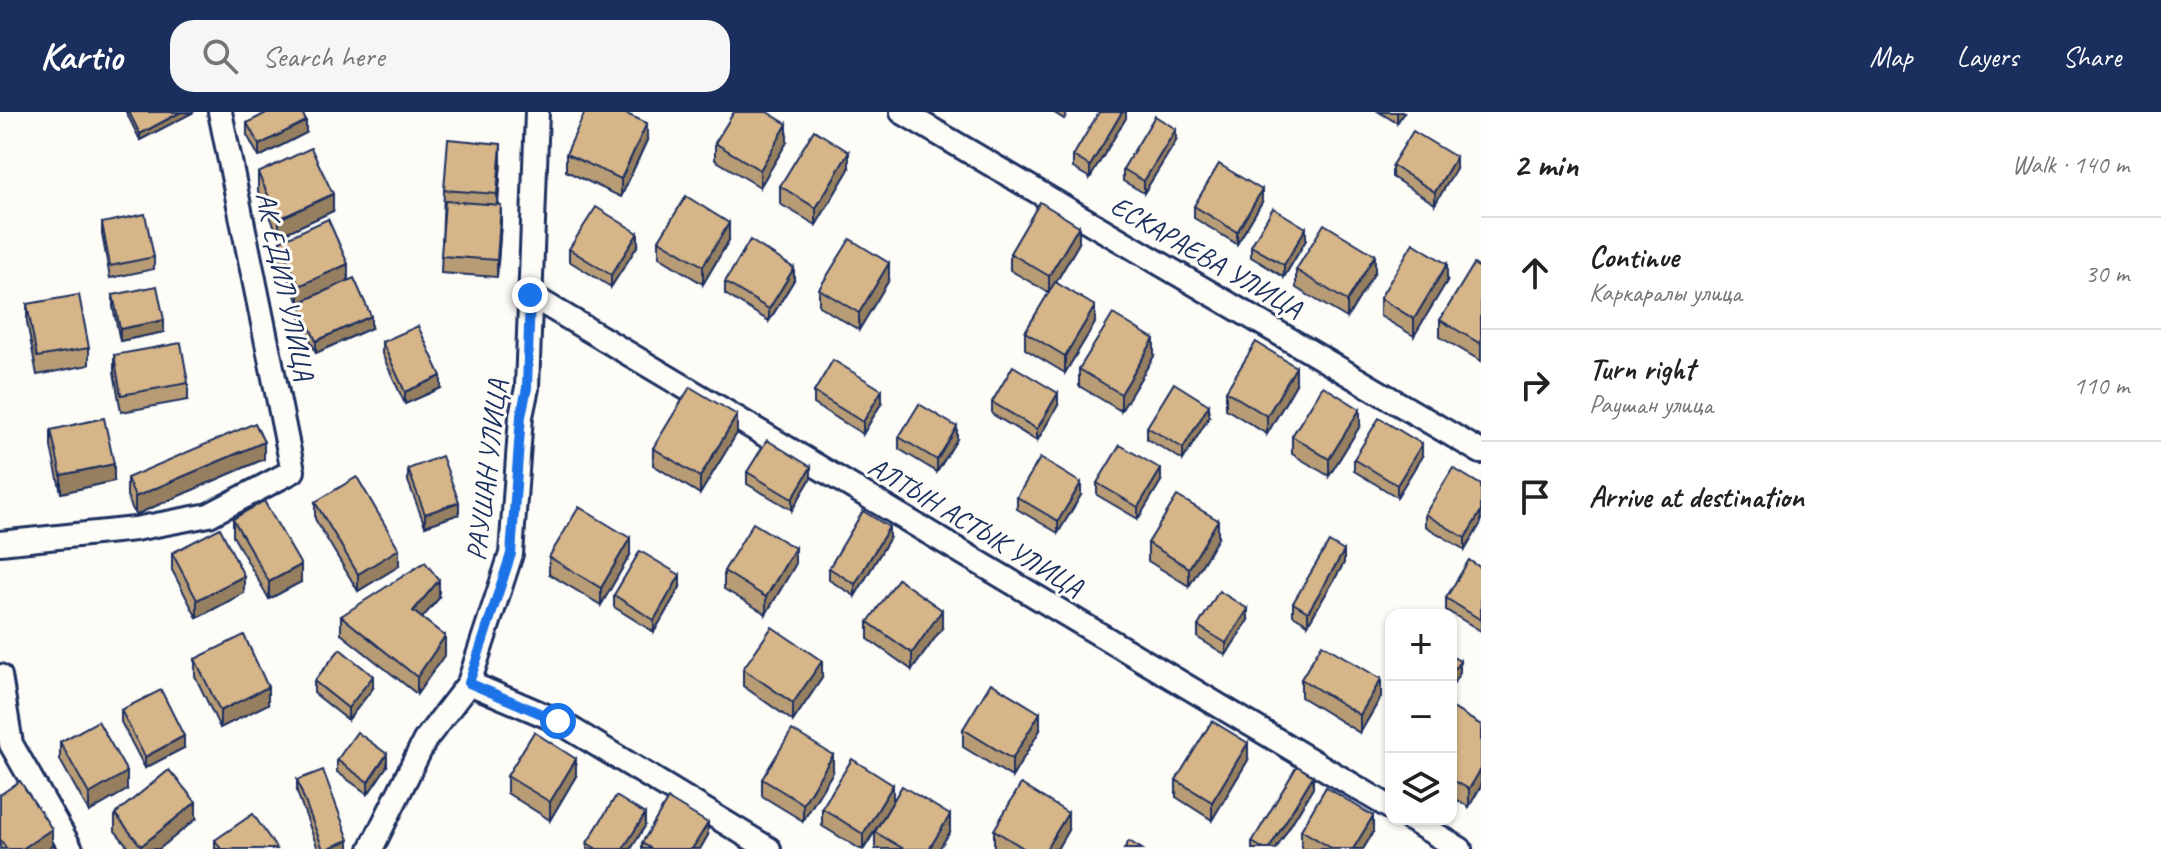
<!DOCTYPE html>
<meta charset="utf-8">
<style>
body{margin:0;font-family:Caveat,sans-serif;background:#f6f6f6;color:#222}
.controls{position:absolute;right:24px;bottom:24px;display:grid;overflow:hidden;border-radius:16px;box-shadow:0 2px 6px #0004}
.controls button{width:72px;height:72px;display:grid;place-items:center;padding:0;border:0;border-bottom:2px solid #e0e0e0;background:#fff;color:#222;font:40px sans-serif}
.stop{position:absolute;width:24px;height:24px;margin:-18px;border:6px solid #1a73e8;border-radius:50%;background:#fff}
.stop.end{background:#1a73e8;border-color:#fff;box-shadow:0 2px 8px #0008}
.list{margin:0;padding:0;list-style:none}
h2{display:flex;justify-content:space-between;align-items:center;height:104px;margin:0;padding:0 32px;font-size:34px}
h2 small{font-size:26px;font-weight:400;color:#767676}
.list li{display:grid;grid-template-columns:52px 1fr auto;gap:24px;align-items:center;box-sizing:border-box;height:112px;padding:0 32px;border-top:2px solid #e0e0e0}
.list b{display:block;font-size:30px;white-space:nowrap}
.list p{margin:0;font-size:26px;white-space:nowrap;color:#767676}
.list em{font-size:26px;font-style:normal;color:#767676}
.icon{flex:none;width:44px;height:44px;fill:none;stroke:currentColor;stroke-width:2;stroke-linecap:round;stroke-linejoin:round}
.map{position:relative;flex:none;width:1481px;height:737px;overflow:hidden}
header{display:flex;align-items:center;gap:48px;box-sizing:border-box;height:112px;padding:0 40px;background:#1b2f5e;color:#fff}
header strong{font-size:38px}
nav{display:flex;gap:44px;margin-inline-start:auto;font-size:28px}
.search{width:560px;height:72px;background:#f6f6f6;display:flex;align-items:center;gap:20px;box-sizing:border-box;padding:0 28px;border-radius:24px;color:#767676;font-size:30px}
main{display:flex}
aside{flex:1;background:#fff}
.map>svg:first-child{display:block}
</style>
<header>
<strong>Kartio</strong>
<div class="search"><svg class="icon" aria-label="search" viewBox="0 0 24 24"><circle cx="10" cy="10" r="6"/><path d="M15 15l6 6"/></svg>Search here</div>
<nav><a>Map</a><a>Layers</a><a>Share</a></nav>
</header>
<main>
<div class="map">
<svg width="1481" height="737" viewBox="0 0 1481 737">
<rect width="100%" height="100%" fill="#fdfcf7"/>
<filter id="ink" filterUnits="userSpaceOnUse"><feTurbulence type="fractalNoise" baseFrequency=".0125" numOctaves="2"/><feDisplacementMap in="SourceGraphic" scale="16" xChannelSelector="R" yChannelSelector="G"/><feConvolveMatrix kernelMatrix="1 2 1 2 8 2 1 2 1" color-interpolation-filters="sRGB"/></filter>
<g filter="url(#ink)">
<g fill="none" stroke-linecap="round" stroke-linejoin="round">
<defs>
<g id="minor">
<polyline points="902,0 1481,340"/>
<polyline points="530,183 1391,696"/>
<polyline points="0,431 135,417 209,403 293,359 220,0"/>
<polyline points="0,564 11,632 71,737"/>
<polyline points="469,571 558,609 769,737"/>
<polyline points="1410,707 1460,737"/>
<polyline points="371,737 425,628 469,571 511,442 521,304 527,276 537,0"/>
</g>
</defs>
<use href="#minor" stroke="#1b2f5e" stroke-width="28"/>
<use href="#minor" stroke="#fdfcf7" stroke-width="22"/>
</g>
<g fill="#b89c76" stroke="#1b2f5e" stroke-width="2">
<polygon points="126,0 192,0 192,1 140,28"/>
<polygon points="1053,0 1068,0 1064,7"/>
<polygon points="1126,0 1126,6 1090,66 1073,56 1073,44"/>
<polygon points="1379,0 1404,0 1397,11"/>
<polygon points="247,11 306,21 259,45 247,23"/>
<polygon points="647,28 621,85 566,59 566,42"/>
<polygon points="1176,29 1144,81 1123,69 1123,57"/>
<polygon points="787,30 760,75 715,48 715,31"/>
<polygon points="501,49 498,93 501,110 497,165 441,161 444,78"/>
<polygon points="1392,53 1456,57 1435,92 1392,65"/>
<polygon points="849,57 816,113 780,92 780,74"/>
<polygon points="258,61 333,99 279,124 258,79"/>
<polygon points="1262,90 1237,132 1194,106 1194,94"/>
<polygon points="102,111 154,145 154,157 110,166 102,122"/>
<polygon points="659,128 729,128 703,172 659,145"/>
<polygon points="1306,128 1284,165 1251,145 1251,134"/>
<polygon points="280,129 348,169 299,191 280,146"/>
<polygon points="1079,131 1056,170 1095,211 1065,261 1025,237 1025,220 1049,181 1010,158 1010,141"/>
<polygon points="638,133 611,175 569,149 569,137"/>
<polygon points="1481,157 1481,249 1440,225 1440,208"/>
<polygon points="1296,158 1375,160 1347,206 1296,176"/>
<polygon points="794,168 769,209 725,182 725,170"/>
<polygon points="889,168 859,218 819,194 819,177"/>
<polygon points="1447,169 1414,224 1380,204 1380,186"/>
<polygon points="113,183 164,220 120,229 113,195"/>
<polygon points="299,191 371,216 316,241 299,203"/>
<polygon points="27,192 89,236 89,253 37,263 27,210"/>
<polygon points="382,230 441,276 405,292 382,242"/>
<polygon points="114,243 188,271 188,288 121,300 114,260"/>
<polygon points="1154,244 1121,299 1079,274 1079,257"/>
<polygon points="1296,272 1267,322 1226,297 1226,279"/>
<polygon points="814,280 882,290 863,322 814,292"/>
<polygon points="992,290 1058,293 1037,329 992,302"/>
<polygon points="1209,305 1183,348 1147,327 1147,315"/>
<polygon points="1360,314 1329,364 1292,342 1292,324"/>
<polygon points="51,318 114,369 61,381 51,335"/>
<polygon points="737,321 700,382 653,353 653,336"/>
<polygon points="899,325 957,327 937,360 899,337"/>
<polygon points="1422,344 1397,385 1354,359 1354,347"/>
<polygon points="264,347 135,403 127,384 127,366"/>
<polygon points="408,357 459,402 425,414 408,369"/>
<polygon points="747,360 811,366 792,398 747,372"/>
<polygon points="1161,369 1138,407 1097,383 1097,371"/>
<polygon points="1481,373 1465,438 1425,414 1425,402"/>
<polygon points="1081,383 1058,421 1017,397 1017,385"/>
<polygon points="315,390 399,454 358,479 315,407"/>
<polygon points="233,407 301,470 269,487 233,424"/>
<polygon points="1218,426 1189,474 1148,449 1148,431"/>
<polygon points="889,427 855,484 829,468 829,456"/>
<polygon points="172,441 244,481 197,506 172,458"/>
<polygon points="630,443 601,493 549,462 549,445"/>
<polygon points="1344,451 1308,512 1293,503 1293,491"/>
<polygon points="795,453 766,502 724,477 724,459"/>
<polygon points="1481,456 1481,519 1446,498 1446,486"/>
<polygon points="680,475 654,520 614,495 614,483"/>
<polygon points="439,486 422,506 445,542 417,582 341,522 341,504"/>
<polygon points="1248,508 1226,543 1198,526 1198,514"/>
<polygon points="868,510 942,516 912,558 868,527"/>
<polygon points="195,547 268,592 220,616 195,564"/>
<polygon points="743,557 822,566 793,609 743,574"/>
<polygon points="1301,567 1381,585 1360,621 1301,585"/>
<polygon points="314,569 373,576 348,608 314,581"/>
<polygon points="1451,595 1481,613 1469,695 1451,684"/>
<polygon points="121,598 184,636 145,656 121,610"/>
<polygon points="963,617 1040,618 1012,665 963,635"/>
<polygon points="60,630 127,678 89,700 60,648"/>
<polygon points="337,648 387,654 368,682 337,660"/>
<polygon points="1248,648 1212,708 1176,685 1176,668"/>
<polygon points="833,660 803,709 762,684 762,667"/>
<polygon points="507,664 576,664 550,708 507,681"/>
<polygon points="297,668 349,737 318,737 297,680"/>
<polygon points="1313,676 1276,737 1252,737 1252,730"/>
<polygon points="0,683 52,734 47,737 0,737"/>
<polygon points="893,690 950,720 939,737 875,737 875,720 892,692 864,737 860,737 822,714 822,696"/>
<polygon points="115,702 196,707 159,737 130,737 115,719"/>
<polygon points="645,714 631,737 587,737 587,731"/>
<polygon points="994,718 1068,718 1057,737 996,737 994,735"/>
<polygon points="1301,718 1373,721 1363,737 1304,737 1301,735"/>
<polygon points="708,723 700,737 642,737 642,731"/>
<polygon points="215,728 277,737 215,737"/>
</g>
<g fill="#967f60" stroke="#1b2f5e" stroke-width="2">
<polygon points="181,0 192,1 140,28 140,22"/>
<polygon points="1122,0 1126,0 1126,6 1090,66 1090,54"/>
<polygon points="1397,0 1404,0 1397,11"/>
<polygon points="306,9 306,21 259,45 259,33"/>
<polygon points="647,11 647,28 621,85 621,67"/>
<polygon points="787,12 787,30 760,75 760,58"/>
<polygon points="1176,17 1176,29 1144,81 1144,69"/>
<polygon points="501,32 501,49 497,99 497,82"/>
<polygon points="849,40 849,57 816,113 816,96"/>
<polygon points="1456,45 1456,57 1435,92 1435,80"/>
<polygon points="1262,78 1262,90 1237,132 1237,120"/>
<polygon points="333,82 333,99 279,124 279,107"/>
<polygon points="501,93 501,110 497,165 497,148"/>
<polygon points="729,111 729,128 703,172 703,154"/>
<polygon points="1079,114 1079,131 1049,182 1049,164"/>
<polygon points="1306,116 1306,128 1284,165 1284,153"/>
<polygon points="638,121 638,133 611,175 611,163"/>
<polygon points="1375,143 1375,160 1347,206 1347,189"/>
<polygon points="889,151 889,168 859,218 859,201"/>
<polygon points="348,152 348,169 299,191 299,174"/>
<polygon points="1447,152 1447,169 1414,224 1414,207"/>
<polygon points="794,156 794,168 769,209 769,197"/>
<polygon points="1095,194 1095,211 1065,261 1065,244"/>
<polygon points="371,204 371,216 316,241 316,229"/>
<polygon points="164,208 164,220 120,229 120,217"/>
<polygon points="1154,227 1154,244 1121,299 1121,282"/>
<polygon points="1296,255 1296,272 1267,322 1267,304"/>
<polygon points="441,264 441,276 405,292 405,280"/>
<polygon points="882,278 882,290 863,322 863,310"/>
<polygon points="1058,281 1058,293 1037,329 1037,317"/>
<polygon points="1209,293 1209,305 1183,348 1183,336"/>
<polygon points="1360,297 1360,314 1329,364 1329,347"/>
<polygon points="737,303 737,321 700,382 700,365"/>
<polygon points="957,315 957,327 937,360 937,348"/>
<polygon points="264,330 264,347 135,403 135,385"/>
<polygon points="1422,332 1422,344 1397,385 1397,373"/>
<polygon points="114,352 114,369 61,381 61,363"/>
<polygon points="811,355 811,366 792,398 792,387"/>
<polygon points="1161,357 1161,369 1138,407 1138,395"/>
<polygon points="1081,371 1081,383 1058,421 1058,409"/>
<polygon points="459,390 459,402 425,414 425,402"/>
<polygon points="1481,399 1481,411 1465,438 1465,426"/>
<polygon points="1218,408 1218,426 1189,474 1189,456"/>
<polygon points="889,415 889,427 855,484 855,472"/>
<polygon points="630,426 630,443 601,493 601,476"/>
<polygon points="795,436 795,453 766,502 766,485"/>
<polygon points="399,437 399,454 358,479 358,462"/>
<polygon points="1344,439 1344,451 1308,512 1308,500"/>
<polygon points="301,453 301,470 269,487 269,470"/>
<polygon points="680,463 680,475 654,520 654,508"/>
<polygon points="244,464 244,481 197,506 197,488"/>
<polygon points="439,468 439,486 413,517 413,499"/>
<polygon points="1248,497 1248,508 1226,543 1226,531"/>
<polygon points="942,498 942,516 912,558 912,541"/>
<polygon points="445,524 445,542 417,582 417,565"/>
<polygon points="822,549 822,566 793,609 793,591"/>
<polygon points="1460,549 1460,561 1451,575 1451,563"/>
<polygon points="373,564 373,576 348,608 348,596"/>
<polygon points="1381,567 1381,585 1360,621 1360,603"/>
<polygon points="268,575 268,592 220,616 220,599"/>
<polygon points="1040,601 1040,618 1012,665 1012,647"/>
<polygon points="184,624 184,636 145,656 145,645"/>
<polygon points="1248,631 1248,648 1212,708 1212,690"/>
<polygon points="387,642 387,654 368,682 368,670"/>
<polygon points="833,643 833,660 803,709 803,692"/>
<polygon points="576,647 576,664 550,708 550,690"/>
<polygon points="1481,657 1481,674 1469,695 1469,677"/>
<polygon points="127,660 127,678 89,700 89,682"/>
<polygon points="1313,664 1313,676 1276,737 1269,737"/>
<polygon points="893,673 893,690 863,737 863,722"/>
<polygon points="196,690 196,707 159,737 141,737 141,734"/>
<polygon points="1068,701 1068,718 1057,737 1046,737"/>
<polygon points="645,702 645,714 631,737 623,737"/>
<polygon points="950,703 950,720 939,737 929,737"/>
<polygon points="1373,704 1373,721 1363,737 1353,737"/>
<polygon points="708,711 708,723 700,737 692,737"/>
<polygon points="52,717 52,734 47,737 22,737"/>
<polygon points="349,728 349,737 326,737"/>
</g>
<g fill="#d6b589" stroke="#1b2f5e" stroke-width="2">
<polygon points="129,0 181,0 140,22"/>
<polygon points="268,0 302,0 306,9 259,33 247,11"/>
<polygon points="585,0 622,0 647,11 621,67 566,42"/>
<polygon points="734,0 767,0 787,12 760,58 715,31"/>
<polygon points="1099,0 1122,0 1090,54 1073,44"/>
<polygon points="1155,4 1176,17 1144,69 1123,57"/>
<polygon points="814,18 849,40 816,96 780,74"/>
<polygon points="1413,19 1456,45 1435,80 1392,53"/>
<polygon points="448,27 501,32 497,82 444,78"/>
<polygon points="311,36 333,82 279,107 258,61"/>
<polygon points="1219,52 1262,78 1237,120 1194,94"/>
<polygon points="686,84 729,111 703,154 659,128"/>
<polygon points="445,89 501,93 497,148 441,144"/>
<polygon points="1040,90 1079,114 1049,164 1010,141"/>
<polygon points="596,95 638,121 611,163 569,137"/>
<polygon points="1273,96 1306,116 1284,153 1251,134"/>
<polygon points="145,102 154,145 110,154 102,111"/>
<polygon points="328,107 348,152 299,174 280,129"/>
<polygon points="1324,112 1375,143 1347,189 1296,158"/>
<polygon points="850,127 889,151 859,201 819,177"/>
<polygon points="750,128 794,156 769,197 725,170"/>
<polygon points="1413,131 1447,152 1414,207 1380,186"/>
<polygon points="1474,152 1481,157 1481,232 1440,208"/>
<polygon points="354,166 371,204 316,229 299,191"/>
<polygon points="1055,170 1095,194 1065,244 1025,220"/>
<polygon points="157,174 164,208 120,217 113,183"/>
<polygon points="79,183 89,236 37,245 27,192"/>
<polygon points="1113,202 1154,227 1121,282 1079,257"/>
<polygon points="418,214 441,264 405,280 382,230"/>
<polygon points="1256,230 1296,255 1267,304 1226,279"/>
<polygon points="181,231 188,271 121,283 114,243"/>
<polygon points="833,248 882,278 863,310 814,280"/>
<polygon points="1013,254 1058,281 1037,317 992,290"/>
<polygon points="1174,271 1209,293 1183,336 1147,315"/>
<polygon points="1323,274 1360,297 1329,347 1292,324"/>
<polygon points="690,275 737,303 700,365 653,336"/>
<polygon points="919,292 957,315 937,348 899,325"/>
<polygon points="104,306 114,352 61,363 51,318"/>
<polygon points="1379,306 1422,332 1397,373 1354,347"/>
<polygon points="255,311 264,330 135,385 127,366"/>
<polygon points="767,328 811,355 792,387 747,360"/>
<polygon points="1120,333 1161,357 1138,395 1097,371"/>
<polygon points="442,344 459,390 425,402 408,357"/>
<polygon points="1040,346 1081,371 1058,409 1017,385"/>
<polygon points="1453,356 1481,373 1481,399 1465,426 1425,402"/>
<polygon points="357,365 399,437 358,462 315,390"/>
<polygon points="1177,384 1218,408 1189,456 1148,431"/>
<polygon points="264,389 301,453 269,470 233,407"/>
<polygon points="579,395 630,426 601,476 549,445"/>
<polygon points="863,399 889,415 855,472 829,456"/>
<polygon points="753,411 795,436 766,485 724,459"/>
<polygon points="220,416 244,464 197,488 172,441"/>
<polygon points="1329,430 1344,439 1308,500 1293,491"/>
<polygon points="640,439 680,463 654,508 614,483"/>
<polygon points="1469,448 1481,456 1481,508 1446,486"/>
<polygon points="425,450 439,468 413,499 445,524 417,565 341,504"/>
<polygon points="898,467 942,498 912,541 868,510"/>
<polygon points="1219,479 1248,497 1226,531 1198,514"/>
<polygon points="772,515 822,549 793,591 743,557"/>
<polygon points="244,523 268,575 220,599 195,547"/>
<polygon points="1322,532 1381,567 1360,603 1301,567"/>
<polygon points="340,537 373,564 348,596 314,569"/>
<polygon points="1451,544 1460,549 1451,563"/>
<polygon points="991,571 1040,601 1012,647 963,617"/>
<polygon points="161,578 184,624 145,645 121,598"/>
<polygon points="1451,595 1481,613 1481,657 1469,677 1451,667"/>
<polygon points="98,609 127,660 89,682 60,630"/>
<polygon points="1212,609 1248,631 1212,690 1176,668"/>
<polygon points="792,618 833,643 803,692 762,667"/>
<polygon points="357,620 387,642 368,670 337,648"/>
<polygon points="534,620 576,647 550,690 507,664"/>
<polygon points="852,647 893,673 863,722 822,696"/>
<polygon points="1297,654 1313,664 1269,737 1264,737 1252,730"/>
<polygon points="169,658 196,690 141,734 115,702"/>
<polygon points="323,658 349,728 326,737 323,737 297,668"/>
<polygon points="20,669 52,717 22,737 7,737 0,727 0,683"/>
<polygon points="1021,672 1068,701 1046,737 1025,737 994,718"/>
<polygon points="902,674 950,703 929,737 904,737 875,720"/>
<polygon points="1326,675 1373,704 1353,737 1333,737 1301,718"/>
<polygon points="616,684 645,702 623,737 597,737 587,731"/>
<polygon points="668,687 708,711 692,737 652,737 642,731"/>
<polygon points="253,702 277,737 221,737 215,728"/>
<polygon points="1129,729 1142,737 1124,737"/>
</g>
</g>
<g fill="none" stroke-linecap="round" stroke-linejoin="round" filter="url(#ink)">
<polyline stroke="#1a73e8" stroke-width="10" points="530,183 527,276 521,304 511,442 469,571 558,609"/>
</g>
<g text-anchor="middle" stroke-width="6" stroke-linejoin="round" paint-order="stroke">
<g font-size="28" fill="#1b2f5e" stroke="#fdfcf7">
<text transform="translate(1207 144) rotate(30)" y="10">ЕСКАРАЕВА УЛИЦА</text>
<text transform="translate(286 174) rotate(78)" y="10">АК ЕДИЛ УЛИЦА</text>
<text transform="translate(486 358) rotate(-83)" y="10">РАУШАН УЛИЦА</text>
<text transform="translate(976 414) rotate(31)" y="10">АЛТЫН АСТЫК УЛИЦА</text>
</g>
</g>
</svg>
<div class="controls">
<button>+</button>
<button>−</button>
<button><svg class="icon" aria-label="layers" viewBox="0 0 24 24"><path d="M12 4l9 5-9 5-9-5zM3 14l9 5 9-5"/></svg></button>
</div>
<div class="stop" style="left:558px;top:609px"></div>
<div class="stop end" style="left:530px;top:183px"></div>
</div>
<aside>
<h2>2 min<small>Walk · 140 m</small></h2>
<ul class="list">
<li><svg class="icon" aria-label="ahead" viewBox="0 0 24 24"><path d="M12 20V5M6 11l6-6 6 6"/></svg><div><b>Continue</b><p>Каркаралы улица</p></div><em>30 m</em></li>
<li><svg class="icon" aria-label="right" viewBox="0 0 24 24"><path d="M7 20v-9h11M14 6l5 5-5 5"/></svg><div><b>Turn right</b><p>Раушан улица</p></div><em>110 m</em></li>
<li><svg class="icon" aria-label="arrive" viewBox="0 0 24 24"><path d="M6 21V4h12l-3 4 3 4H6"/></svg><div><b>Arrive at destination</b></div></li>
</ul>
</aside>
</main>
